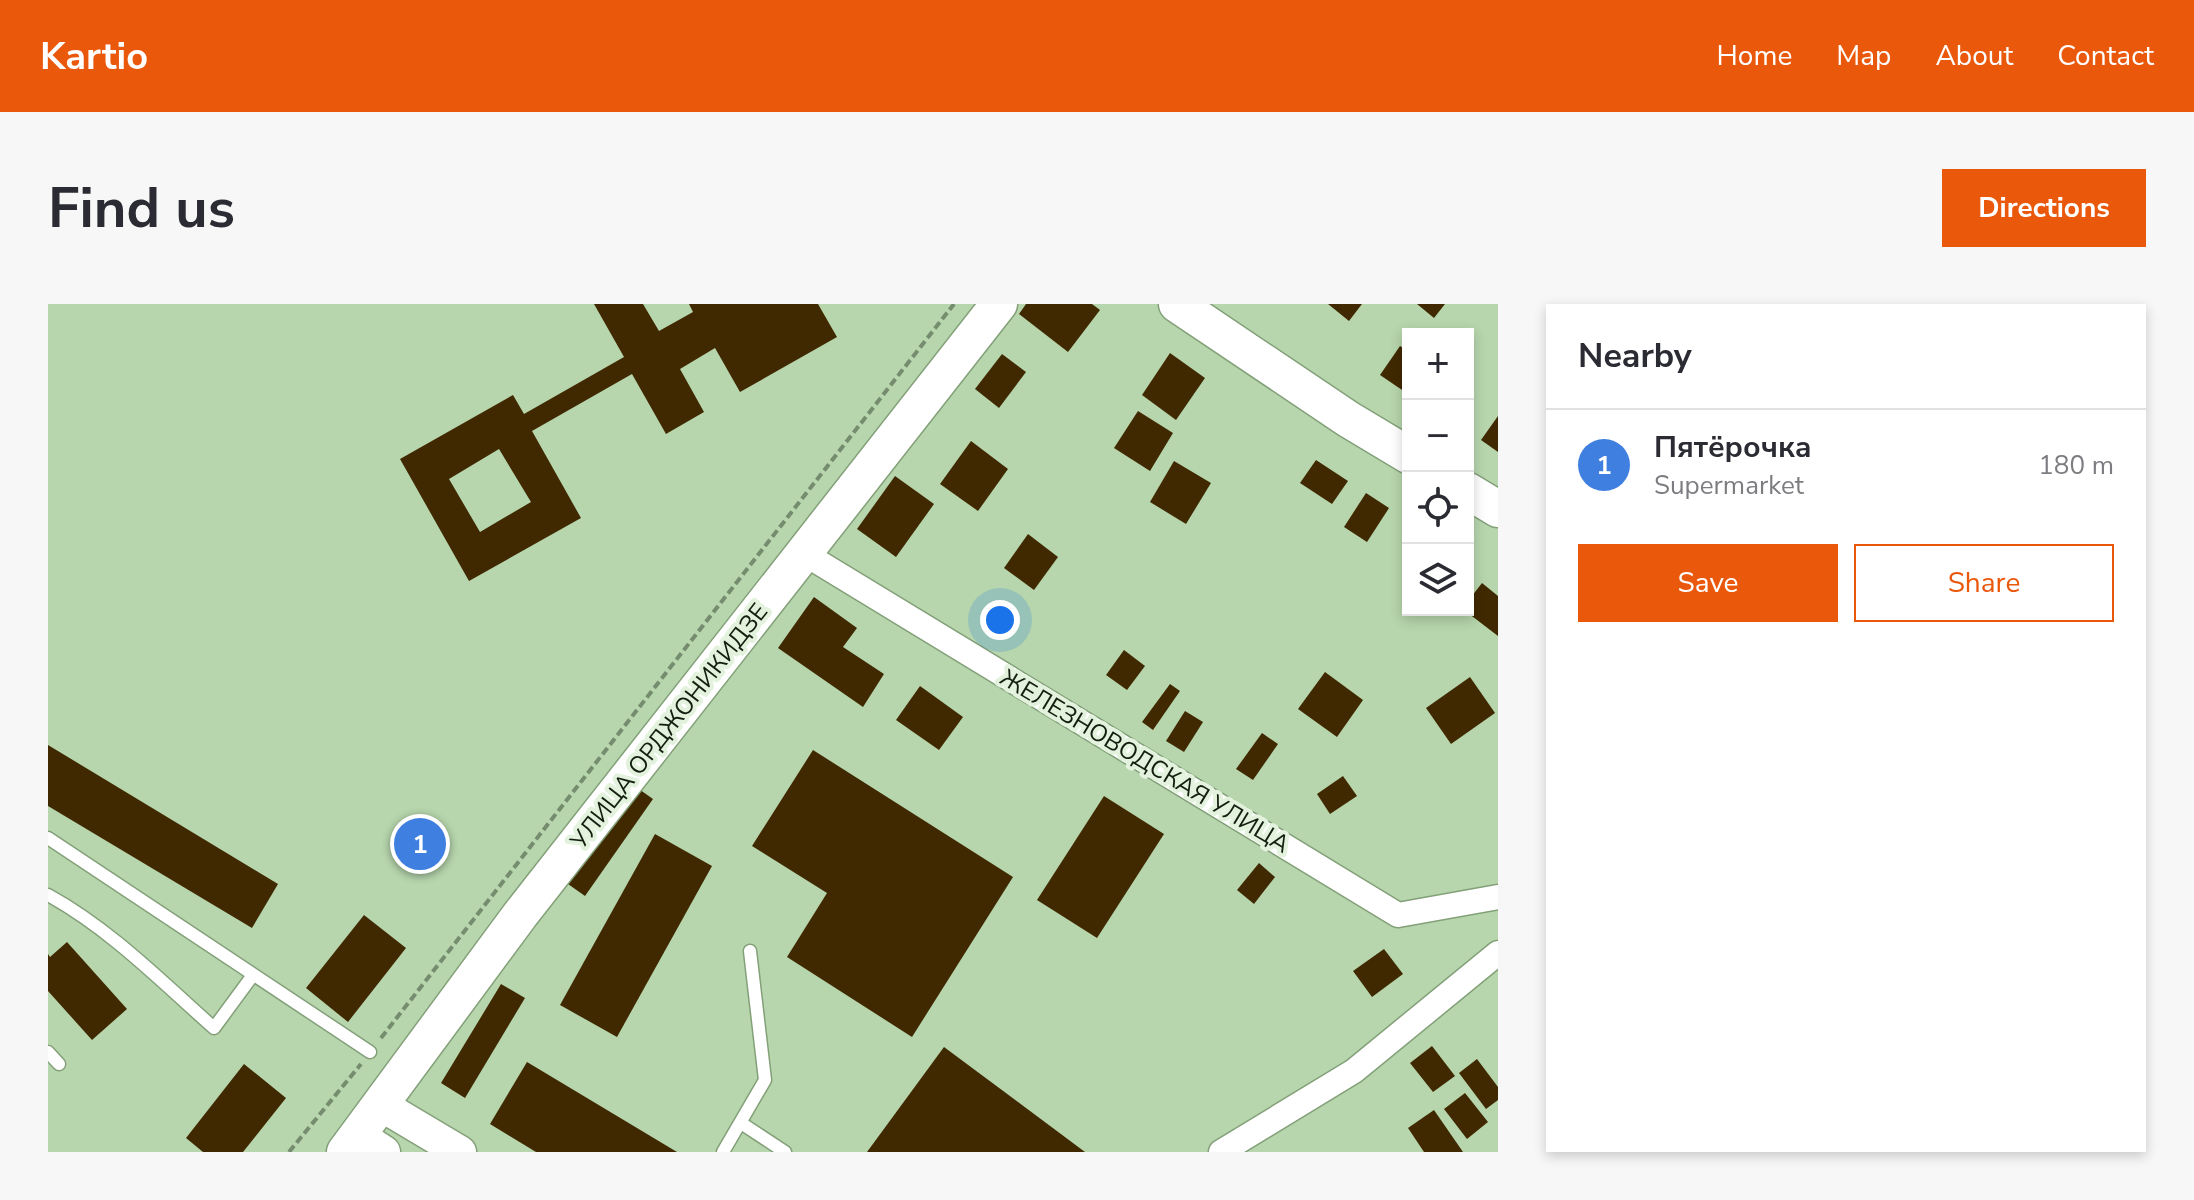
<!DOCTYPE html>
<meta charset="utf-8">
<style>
body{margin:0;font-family:"Nunito Sans",sans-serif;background:#f7f7f7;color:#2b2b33}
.controls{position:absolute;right:24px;top:24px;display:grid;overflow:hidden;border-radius:0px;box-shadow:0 4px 12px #0003}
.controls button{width:72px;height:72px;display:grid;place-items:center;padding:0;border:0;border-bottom:2px solid #e1e1e2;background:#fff;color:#2b2b33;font:40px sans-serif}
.you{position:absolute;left:952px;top:316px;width:28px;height:28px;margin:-20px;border:6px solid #fff;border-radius:50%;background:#1a73e8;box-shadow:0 0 0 12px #1a73e833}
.badge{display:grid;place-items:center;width:52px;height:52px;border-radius:50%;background:#ea580c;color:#fff;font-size:26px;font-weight:700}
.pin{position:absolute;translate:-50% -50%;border:4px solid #fff;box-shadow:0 2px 8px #0006}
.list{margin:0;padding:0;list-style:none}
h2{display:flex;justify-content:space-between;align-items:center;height:104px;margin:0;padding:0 32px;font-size:34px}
h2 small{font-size:26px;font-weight:400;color:#7c7c81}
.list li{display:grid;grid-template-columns:52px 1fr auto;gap:24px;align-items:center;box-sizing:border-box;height:112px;padding:0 32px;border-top:2px solid #e1e1e2}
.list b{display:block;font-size:30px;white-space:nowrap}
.list p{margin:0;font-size:26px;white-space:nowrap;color:#7c7c81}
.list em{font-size:26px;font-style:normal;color:#7c7c81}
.actions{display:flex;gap:16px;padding:24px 32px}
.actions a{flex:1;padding:18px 0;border:2px solid #ea580c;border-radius:0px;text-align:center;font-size:28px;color:#ea580c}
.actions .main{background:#ea580c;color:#fff}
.icon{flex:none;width:44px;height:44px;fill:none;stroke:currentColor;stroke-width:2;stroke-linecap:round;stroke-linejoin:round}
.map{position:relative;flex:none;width:1450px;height:848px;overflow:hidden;border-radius:0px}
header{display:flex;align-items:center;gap:48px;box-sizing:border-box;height:112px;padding:0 40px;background:#ea580c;color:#fff}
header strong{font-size:38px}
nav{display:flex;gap:44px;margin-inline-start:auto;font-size:28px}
.intro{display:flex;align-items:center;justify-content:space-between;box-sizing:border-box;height:192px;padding:0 48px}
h1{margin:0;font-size:56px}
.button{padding:20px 36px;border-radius:0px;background:#ea580c;color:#fff;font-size:28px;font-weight:700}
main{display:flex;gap:48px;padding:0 48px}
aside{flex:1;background:#fff;border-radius:0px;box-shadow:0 4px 12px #0003}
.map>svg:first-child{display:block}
</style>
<header>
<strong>Kartio</strong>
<nav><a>Home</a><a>Map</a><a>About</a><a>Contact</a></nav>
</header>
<div class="intro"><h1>Find us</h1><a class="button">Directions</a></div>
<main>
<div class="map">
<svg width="1450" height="848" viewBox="0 0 1450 848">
<rect width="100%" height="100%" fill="#b7d6ad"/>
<g fill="#402900" fill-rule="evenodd">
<path d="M546 0H595L611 27 645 8 641 0H770L789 33 692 88 667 44 632 65 656 108 618 130 584 70 484 127 533 214 421 277 352 155 465 91 476 110 576 53ZM451 145 483 198 432 228 401 175Z"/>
<polygon points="978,0 1044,0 1052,6 1020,48 971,10"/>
<polygon points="1280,0 1314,0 1301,17"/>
<polygon points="1369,0 1397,0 1386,14"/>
<polygon points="1352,42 1360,47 1360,90 1332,71"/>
<polygon points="1122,49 1157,74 1128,116 1094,91"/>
<polygon points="954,50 978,68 951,104 927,85"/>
<polygon points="1090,107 1125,129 1102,167 1066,144"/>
<polygon points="1450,112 1450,148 1433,136"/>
<polygon points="923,137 960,165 930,207 892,180"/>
<polygon points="1268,156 1300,177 1284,200 1252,179"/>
<polygon points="1126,157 1163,179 1138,220 1102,198"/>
<polygon points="847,172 886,200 848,253 809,225"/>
<polygon points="1318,189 1341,204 1319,238 1296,223"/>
<polygon points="980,230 1010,253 986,286 956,264"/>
<polygon points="1434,279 1450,292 1450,332 1416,306 1420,306 1420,297"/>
<polygon points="766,293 809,324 795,343 836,370 815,403 730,344"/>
<polygon points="1076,346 1097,362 1079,386 1058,371"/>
<polygon points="1277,368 1315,396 1289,433 1250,405"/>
<polygon points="1422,373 1447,409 1403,440 1378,404"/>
<polygon points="1122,380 1132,387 1105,426 1094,418"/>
<polygon points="872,382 915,413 891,446 848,416"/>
<polygon points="1137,407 1155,418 1136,448 1118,437"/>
<polygon points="1214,429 1230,440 1205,476 1188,465"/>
<polygon points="0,441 230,580 204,624 0,502"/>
<polygon points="765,446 965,573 864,733 739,653 779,589 704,542"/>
<polygon points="1295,472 1309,492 1282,510 1269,490"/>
<polygon points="588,483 605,495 537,592 520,580"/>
<polygon points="1056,492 1116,530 1049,634 989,596"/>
<polygon points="607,530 664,562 569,733 512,701"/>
<polygon points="1211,559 1227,573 1206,600 1189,586"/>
<polygon points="316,611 358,644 300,718 258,684"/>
<polygon points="19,638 79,705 44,736 0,687 0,650 2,653"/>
<polygon points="1336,645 1355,670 1324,693 1305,667"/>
<polygon points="453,680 477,694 417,794 393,779"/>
<polygon points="1384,742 1407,772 1385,788 1362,759"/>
<polygon points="896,743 1037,848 819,848"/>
<polygon points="1429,755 1450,783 1450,796 1438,805 1411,769"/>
<polygon points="479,758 629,848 488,848 442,820"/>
<polygon points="196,760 238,794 195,848 155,848 138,834"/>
<polygon points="1417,789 1440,818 1419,835 1396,805"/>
<polygon points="1386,806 1415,848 1376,848 1360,824"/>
</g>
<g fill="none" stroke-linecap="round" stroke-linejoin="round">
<defs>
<g id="service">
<polyline points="0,534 322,748"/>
<path d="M0 591C62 625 113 677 166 724L205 671"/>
<polyline points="0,748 11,760"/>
<polyline points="693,819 737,848"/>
<polyline points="675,848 717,776 702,647"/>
</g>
<g id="minor">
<polyline points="757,250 1350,611 1450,593"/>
<polyline points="1173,848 1306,767 1450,649"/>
</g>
<g id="tertiary">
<polyline points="333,801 412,848"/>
<polyline points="310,831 336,848"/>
</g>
<g id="secondary">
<polyline points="1129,0 1300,115 1360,151"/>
<polyline points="1420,187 1450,205"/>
<polyline points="297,848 472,611 951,0"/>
</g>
</defs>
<use href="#service" stroke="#83a079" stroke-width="15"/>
<use href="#minor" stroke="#83a079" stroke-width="27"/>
<use href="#tertiary" stroke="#83a079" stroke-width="35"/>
<use href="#secondary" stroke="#83a079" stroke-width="39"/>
<g stroke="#758c6e" stroke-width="4" stroke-dasharray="8 4" stroke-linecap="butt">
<polyline points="333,734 906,0"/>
<polyline points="241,848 313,760"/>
</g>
<use href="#service" stroke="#fff" stroke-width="12"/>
<use href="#minor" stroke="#fff" stroke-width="24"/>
<use href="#tertiary" stroke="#fff" stroke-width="32"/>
<use href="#secondary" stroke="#fff" stroke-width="36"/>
</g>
<g text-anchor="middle" stroke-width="8" stroke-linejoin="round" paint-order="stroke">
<g font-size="24" fill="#131e0f" stroke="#e2f2dd">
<text transform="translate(621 422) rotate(-52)" y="8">УЛИЦА ОРДЖОНИКИДЗЕ</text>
<text transform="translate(1097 457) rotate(31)" y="8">ЖЕЛЕЗНОВОДСКАЯ УЛИЦА</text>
</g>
</g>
</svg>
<div class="controls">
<button>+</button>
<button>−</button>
<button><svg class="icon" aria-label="locate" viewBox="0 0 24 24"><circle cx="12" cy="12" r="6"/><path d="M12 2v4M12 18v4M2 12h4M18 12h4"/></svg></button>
<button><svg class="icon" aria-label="layers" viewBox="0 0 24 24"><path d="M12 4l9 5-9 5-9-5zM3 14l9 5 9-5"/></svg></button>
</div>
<div class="you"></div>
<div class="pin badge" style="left:372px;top:540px;background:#3f7fe0">1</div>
</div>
<aside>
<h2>Nearby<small></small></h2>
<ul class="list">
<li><span class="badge" style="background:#3f7fe0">1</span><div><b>Пятёрочка</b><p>Supermarket</p></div><em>180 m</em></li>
</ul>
<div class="actions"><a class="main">Save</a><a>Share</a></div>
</aside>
</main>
